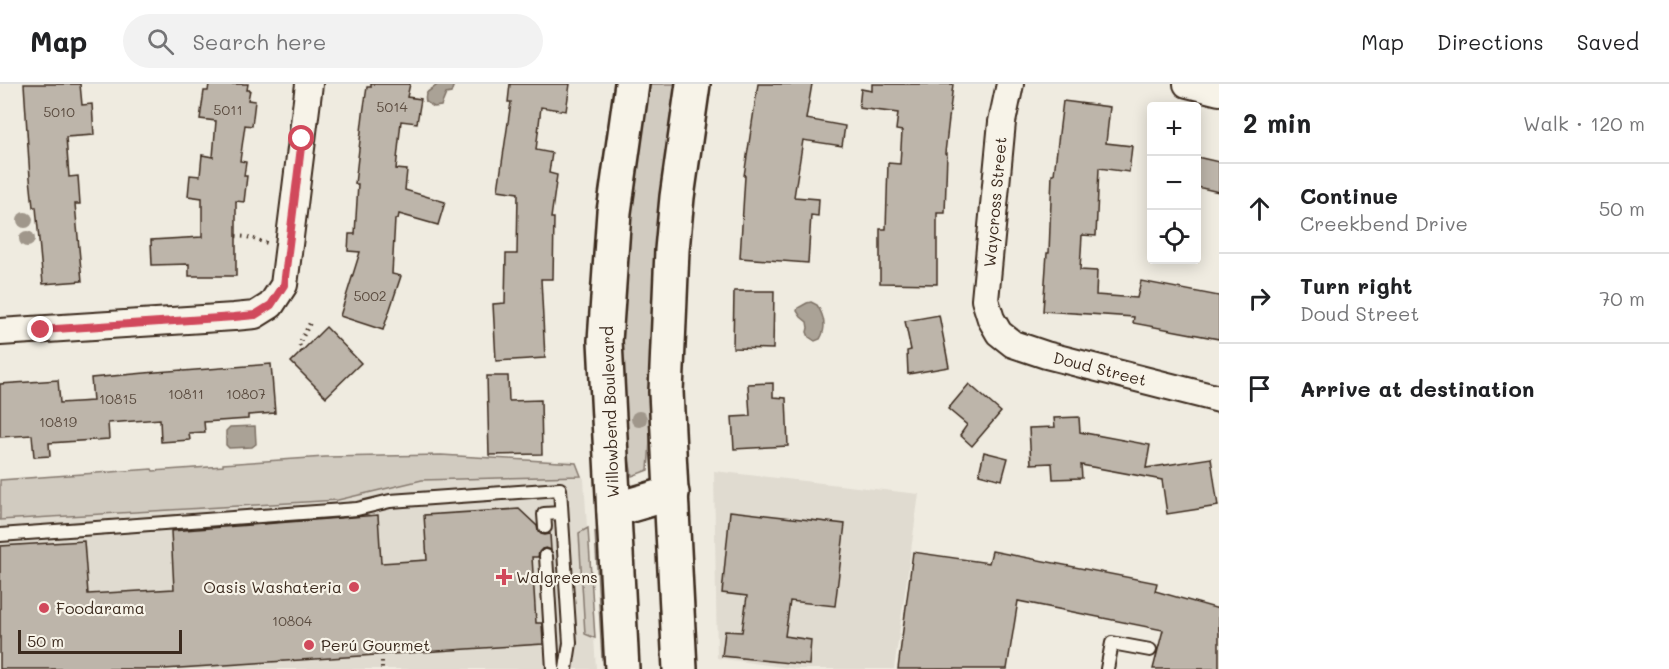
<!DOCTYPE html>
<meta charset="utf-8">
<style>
body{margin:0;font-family:Mali,sans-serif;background:#f2f2f2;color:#202124}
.controls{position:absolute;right:18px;top:18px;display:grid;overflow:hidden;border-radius:6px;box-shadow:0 3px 15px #0003}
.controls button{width:54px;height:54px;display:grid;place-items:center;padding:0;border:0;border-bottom:2px solid #e0e0e0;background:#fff;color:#202124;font:30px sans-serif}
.scale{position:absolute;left:18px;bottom:15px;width:164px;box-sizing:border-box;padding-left:6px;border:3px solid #3b2a1e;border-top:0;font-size:16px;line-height:21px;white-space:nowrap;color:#3b2a1e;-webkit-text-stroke:4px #f7f3e8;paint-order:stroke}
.stop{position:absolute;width:18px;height:18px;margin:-14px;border:4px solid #d1495b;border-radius:50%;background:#fff}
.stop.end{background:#d1495b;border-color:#fff;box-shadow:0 2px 6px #0008}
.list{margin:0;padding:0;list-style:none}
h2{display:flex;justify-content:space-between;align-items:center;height:78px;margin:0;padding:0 24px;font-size:26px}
h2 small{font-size:20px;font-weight:400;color:#757577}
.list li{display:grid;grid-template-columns:39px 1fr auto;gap:18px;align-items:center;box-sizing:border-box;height:90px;padding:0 24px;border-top:2px solid #e0e0e0}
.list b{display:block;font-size:22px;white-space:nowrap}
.list p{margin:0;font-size:20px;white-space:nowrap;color:#757577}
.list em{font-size:20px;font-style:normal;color:#757577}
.icon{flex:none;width:33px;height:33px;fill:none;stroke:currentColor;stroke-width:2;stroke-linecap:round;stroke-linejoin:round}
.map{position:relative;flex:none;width:1219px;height:585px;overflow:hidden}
header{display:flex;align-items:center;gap:36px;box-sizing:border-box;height:84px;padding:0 30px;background:#fff;border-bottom:2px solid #e0e0e0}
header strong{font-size:28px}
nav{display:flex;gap:33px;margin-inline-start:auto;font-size:21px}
.search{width:420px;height:54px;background:#f2f2f2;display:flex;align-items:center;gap:15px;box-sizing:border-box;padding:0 21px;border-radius:33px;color:#757577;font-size:22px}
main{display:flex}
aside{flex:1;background:#fff}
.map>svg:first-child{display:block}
</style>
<header>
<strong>Map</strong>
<div class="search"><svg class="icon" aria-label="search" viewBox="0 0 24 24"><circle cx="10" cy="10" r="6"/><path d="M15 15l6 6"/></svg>Search here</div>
<nav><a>Map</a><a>Directions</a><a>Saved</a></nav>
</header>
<main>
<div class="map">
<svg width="1219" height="585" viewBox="0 0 1219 585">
<rect width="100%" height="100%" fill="#efebe0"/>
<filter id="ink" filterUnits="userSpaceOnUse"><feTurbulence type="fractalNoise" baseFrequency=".0167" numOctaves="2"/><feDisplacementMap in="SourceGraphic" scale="12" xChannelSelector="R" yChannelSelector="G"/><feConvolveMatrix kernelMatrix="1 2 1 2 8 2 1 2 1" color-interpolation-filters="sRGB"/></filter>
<g filter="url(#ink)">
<g fill="#e0dbd0">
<polygon points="572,376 584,395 596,585 0,585 0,409"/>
<polygon points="714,387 919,410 894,585 796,585 717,574"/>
</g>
<g fill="#d1cbc0" stroke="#867a6f" stroke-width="1.5">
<polygon points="649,0 681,0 658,141 652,327 648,386 632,392 620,326 631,88"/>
<polygon points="441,371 576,379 581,392 422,396 338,416 0,436 0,396 152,385 153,387 223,382 223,380 325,373"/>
<polygon points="588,444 595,554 585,550 579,449"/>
<polygon points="595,447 600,457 607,564 602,574"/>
</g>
<g fill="#aaa296" stroke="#7e7266" stroke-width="1.5">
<path d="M438 0H454L451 9 446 10 441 22 434 23 426 18C423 6 432 7 438 0Z"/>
<path d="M811 218 817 221C824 232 827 244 820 255L815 257 809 253 807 248 808 244 807 238 801 233 797 227 798 224 807 219Z"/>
<polygon points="255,342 256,360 252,363 229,364 226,361 226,347 230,343"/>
</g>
<g fill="#bdb5aa" stroke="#3b2a1e" stroke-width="1.5">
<polygon points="24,0 80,0 82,21 92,20 94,51 66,53 69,93 78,92 80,120 75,120 82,197 43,200 36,123 33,123 30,94"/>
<polygon points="209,0 248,0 247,6 250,6 248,16 255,17 252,42 245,41 240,77 246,78 244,92 247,92 244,118 236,117 236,192 189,192 189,180 152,181 151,156 202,153 202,114 188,112 190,91 200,92 202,71 213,73 216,37 200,35 204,7 208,7"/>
<polygon points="371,0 410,0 407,13 421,15 417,39 401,37 396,85 407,86 405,106 445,118 438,141 399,130 398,135 395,135 392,190 401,192 383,246 340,232 360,168 348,167 349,150 355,150 358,100 355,100 363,30 367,3 371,3"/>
<polygon points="510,0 570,0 566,27 541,23 536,66 552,69 549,89 557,91 551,134 554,134 553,195 541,195 545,274 496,277 493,220 505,219 506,170 517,170 518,109 498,106 511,18 508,18"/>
<polygon points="758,0 812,0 806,35 845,42 842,62 803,56 794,113 819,115 818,132 811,131 808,179 740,174 745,92 744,92"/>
<polygon points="872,0 953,0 945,69 947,69 945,129 937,129 937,200 880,199 880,145 886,145 888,79 900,80 902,47 896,46 898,29 859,24 861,5 872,7"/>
<polygon points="1063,17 1110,23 1106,59 1132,62 1129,88 1099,84 1096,152 1082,151 1080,186 1097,187 1096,211 1137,214 1141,197 1219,212 1219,255 1133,239 1134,233 1043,227 1047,169 1049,169 1052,90 1054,90"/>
<polygon points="1197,73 1219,78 1219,108 1197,103"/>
<polygon points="734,207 774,207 773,265 733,264"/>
<polygon points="939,231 949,283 908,290 907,267 911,266 905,237"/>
<polygon points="326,243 361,279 326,313 291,278"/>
<polygon points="271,280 275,329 248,331 248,335 204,338 205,348 189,349 190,356 161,358 160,335 108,339 109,355 49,359 50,372 34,373 32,351 0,353 0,300 58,296 60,319 93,317 91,294 156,288 182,286 183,287"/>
<polygon points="487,292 508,292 509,317 541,316 542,370 489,371"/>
<polygon points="773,299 773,313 786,314 788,362 734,365 732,333 750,332 748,300"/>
<polygon points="969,300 1001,328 972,362 960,351 967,341 948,325"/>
<polygon points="1079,333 1080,348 1150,361 1146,384 1211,374 1218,422 1167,430 1162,396 1081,381 1082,394 1053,395 1052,379 1031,380 1029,344 1055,343 1054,334"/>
<polygon points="984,368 1008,374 1002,396 979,390"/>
<polygon points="519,425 537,442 538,447 541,450 545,451 550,450 551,466 546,464 542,465 539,468 538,473 532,473 536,539 542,539 543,560 164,585 0,585 0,462 84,457 88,510 174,505 171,447 378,431 381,479 427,476 424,431"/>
<polygon points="730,427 845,440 835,522 790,517 785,552 811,556 809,581 722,572 725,547 742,548 747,512 722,509"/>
<polygon points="992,467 1157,499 1155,507 1219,525 1219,585 1153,585 1163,546 1018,517 1007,585 898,585 913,468 989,479"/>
</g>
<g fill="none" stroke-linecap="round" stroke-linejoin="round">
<defs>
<g id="service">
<polyline points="545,443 544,430 561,429"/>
<polyline points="0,451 357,425 390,417 560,405 570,559 566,585"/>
<polyline points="546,472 553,585"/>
<polyline points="1107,585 1112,559 1150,566"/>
</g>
<g id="minor">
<path id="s1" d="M1010 0 1002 38 985 216 991 235 999 249 1013 260 1046 271 1219 315"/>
<polyline points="1187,0 1219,8"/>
<polyline points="0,248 234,233 255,231 271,221 284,201 309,0"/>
</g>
<g id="secondary">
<polyline points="614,426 672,409"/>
<polyline points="622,585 605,257 614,128 632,0"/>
<polyline points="680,585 666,308 672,166 677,113 693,0"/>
</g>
</defs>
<use href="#service" stroke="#3b2a1e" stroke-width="16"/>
<use href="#minor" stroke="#3b2a1e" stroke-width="30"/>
<use href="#secondary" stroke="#3b2a1e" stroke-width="38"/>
<g stroke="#3b2a1e" stroke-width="4" stroke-dasharray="1.5 4.5" stroke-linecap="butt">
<polyline points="236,152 247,153 267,159"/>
<polyline points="302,268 299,260 310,239"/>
<polyline points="382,577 382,585"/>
</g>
<use href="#service" stroke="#f7f3e8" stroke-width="12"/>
<use href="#minor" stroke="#f7f3e8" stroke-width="26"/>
<use href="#secondary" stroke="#f7f3e8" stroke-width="33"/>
</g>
<g fill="#a0978b">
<circle cx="25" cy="136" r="8"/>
<circle cx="27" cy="155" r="8"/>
<circle cx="639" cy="335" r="8"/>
</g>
</g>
<g fill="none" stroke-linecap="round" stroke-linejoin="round" filter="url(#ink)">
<polyline stroke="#d1495b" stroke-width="8" points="41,246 234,233 255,231 271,221 284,201 302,55"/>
</g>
<g fill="#d1495b" stroke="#f7f3e8" stroke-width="2">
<path d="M501 484h6v6h6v6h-6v6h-6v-6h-6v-6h6z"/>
<circle cx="354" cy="503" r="6"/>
<circle cx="44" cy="524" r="6"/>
<circle cx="309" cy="561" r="6"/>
</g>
<g text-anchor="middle" stroke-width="4.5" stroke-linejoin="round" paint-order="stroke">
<g font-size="14" fill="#5c4d41">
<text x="392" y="28">5014</text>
<text x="228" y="31">5011</text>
<text x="59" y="33">5010</text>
<text x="370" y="217">5002</text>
<text x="186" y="315">10811</text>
<text x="246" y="315">10807</text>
<text x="118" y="320">10815</text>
<text x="58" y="343">10819</text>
<text x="292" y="542">10804</text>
</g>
<g font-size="16" fill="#3b2a1e" stroke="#f7f3e8">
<text transform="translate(995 118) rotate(-85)" y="6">Waycross Street</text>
<text dy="6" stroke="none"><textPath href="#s1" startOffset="362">Doud Street</textPath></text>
<text transform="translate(610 328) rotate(-92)" y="6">Willowbend Boulevard</text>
</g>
<g font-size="16" fill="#3b2a1e" stroke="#f7f3e8" text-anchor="start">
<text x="516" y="499">Walgreens</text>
<text x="342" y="509" text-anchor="end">Oasis Washateria</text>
<text x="56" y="530">Foodarama</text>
<text x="321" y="567">Perú Gourmet</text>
</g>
</g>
</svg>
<div class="controls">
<button>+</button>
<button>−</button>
<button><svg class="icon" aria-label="locate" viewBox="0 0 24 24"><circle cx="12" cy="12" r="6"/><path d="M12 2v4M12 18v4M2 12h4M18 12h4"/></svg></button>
</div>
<div class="scale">50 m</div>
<div class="stop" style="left:302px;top:55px"></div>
<div class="stop end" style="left:41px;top:246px"></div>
</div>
<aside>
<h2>2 min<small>Walk · 120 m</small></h2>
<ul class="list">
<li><svg class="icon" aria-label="ahead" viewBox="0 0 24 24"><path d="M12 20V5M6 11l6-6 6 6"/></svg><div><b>Continue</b><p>Creekbend Drive</p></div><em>50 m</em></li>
<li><svg class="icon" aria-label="right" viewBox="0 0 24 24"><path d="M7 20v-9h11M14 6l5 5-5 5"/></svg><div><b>Turn right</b><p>Doud Street</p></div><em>70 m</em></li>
<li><svg class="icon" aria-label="arrive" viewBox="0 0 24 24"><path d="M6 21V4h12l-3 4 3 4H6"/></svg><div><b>Arrive at destination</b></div></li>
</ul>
</aside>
</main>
